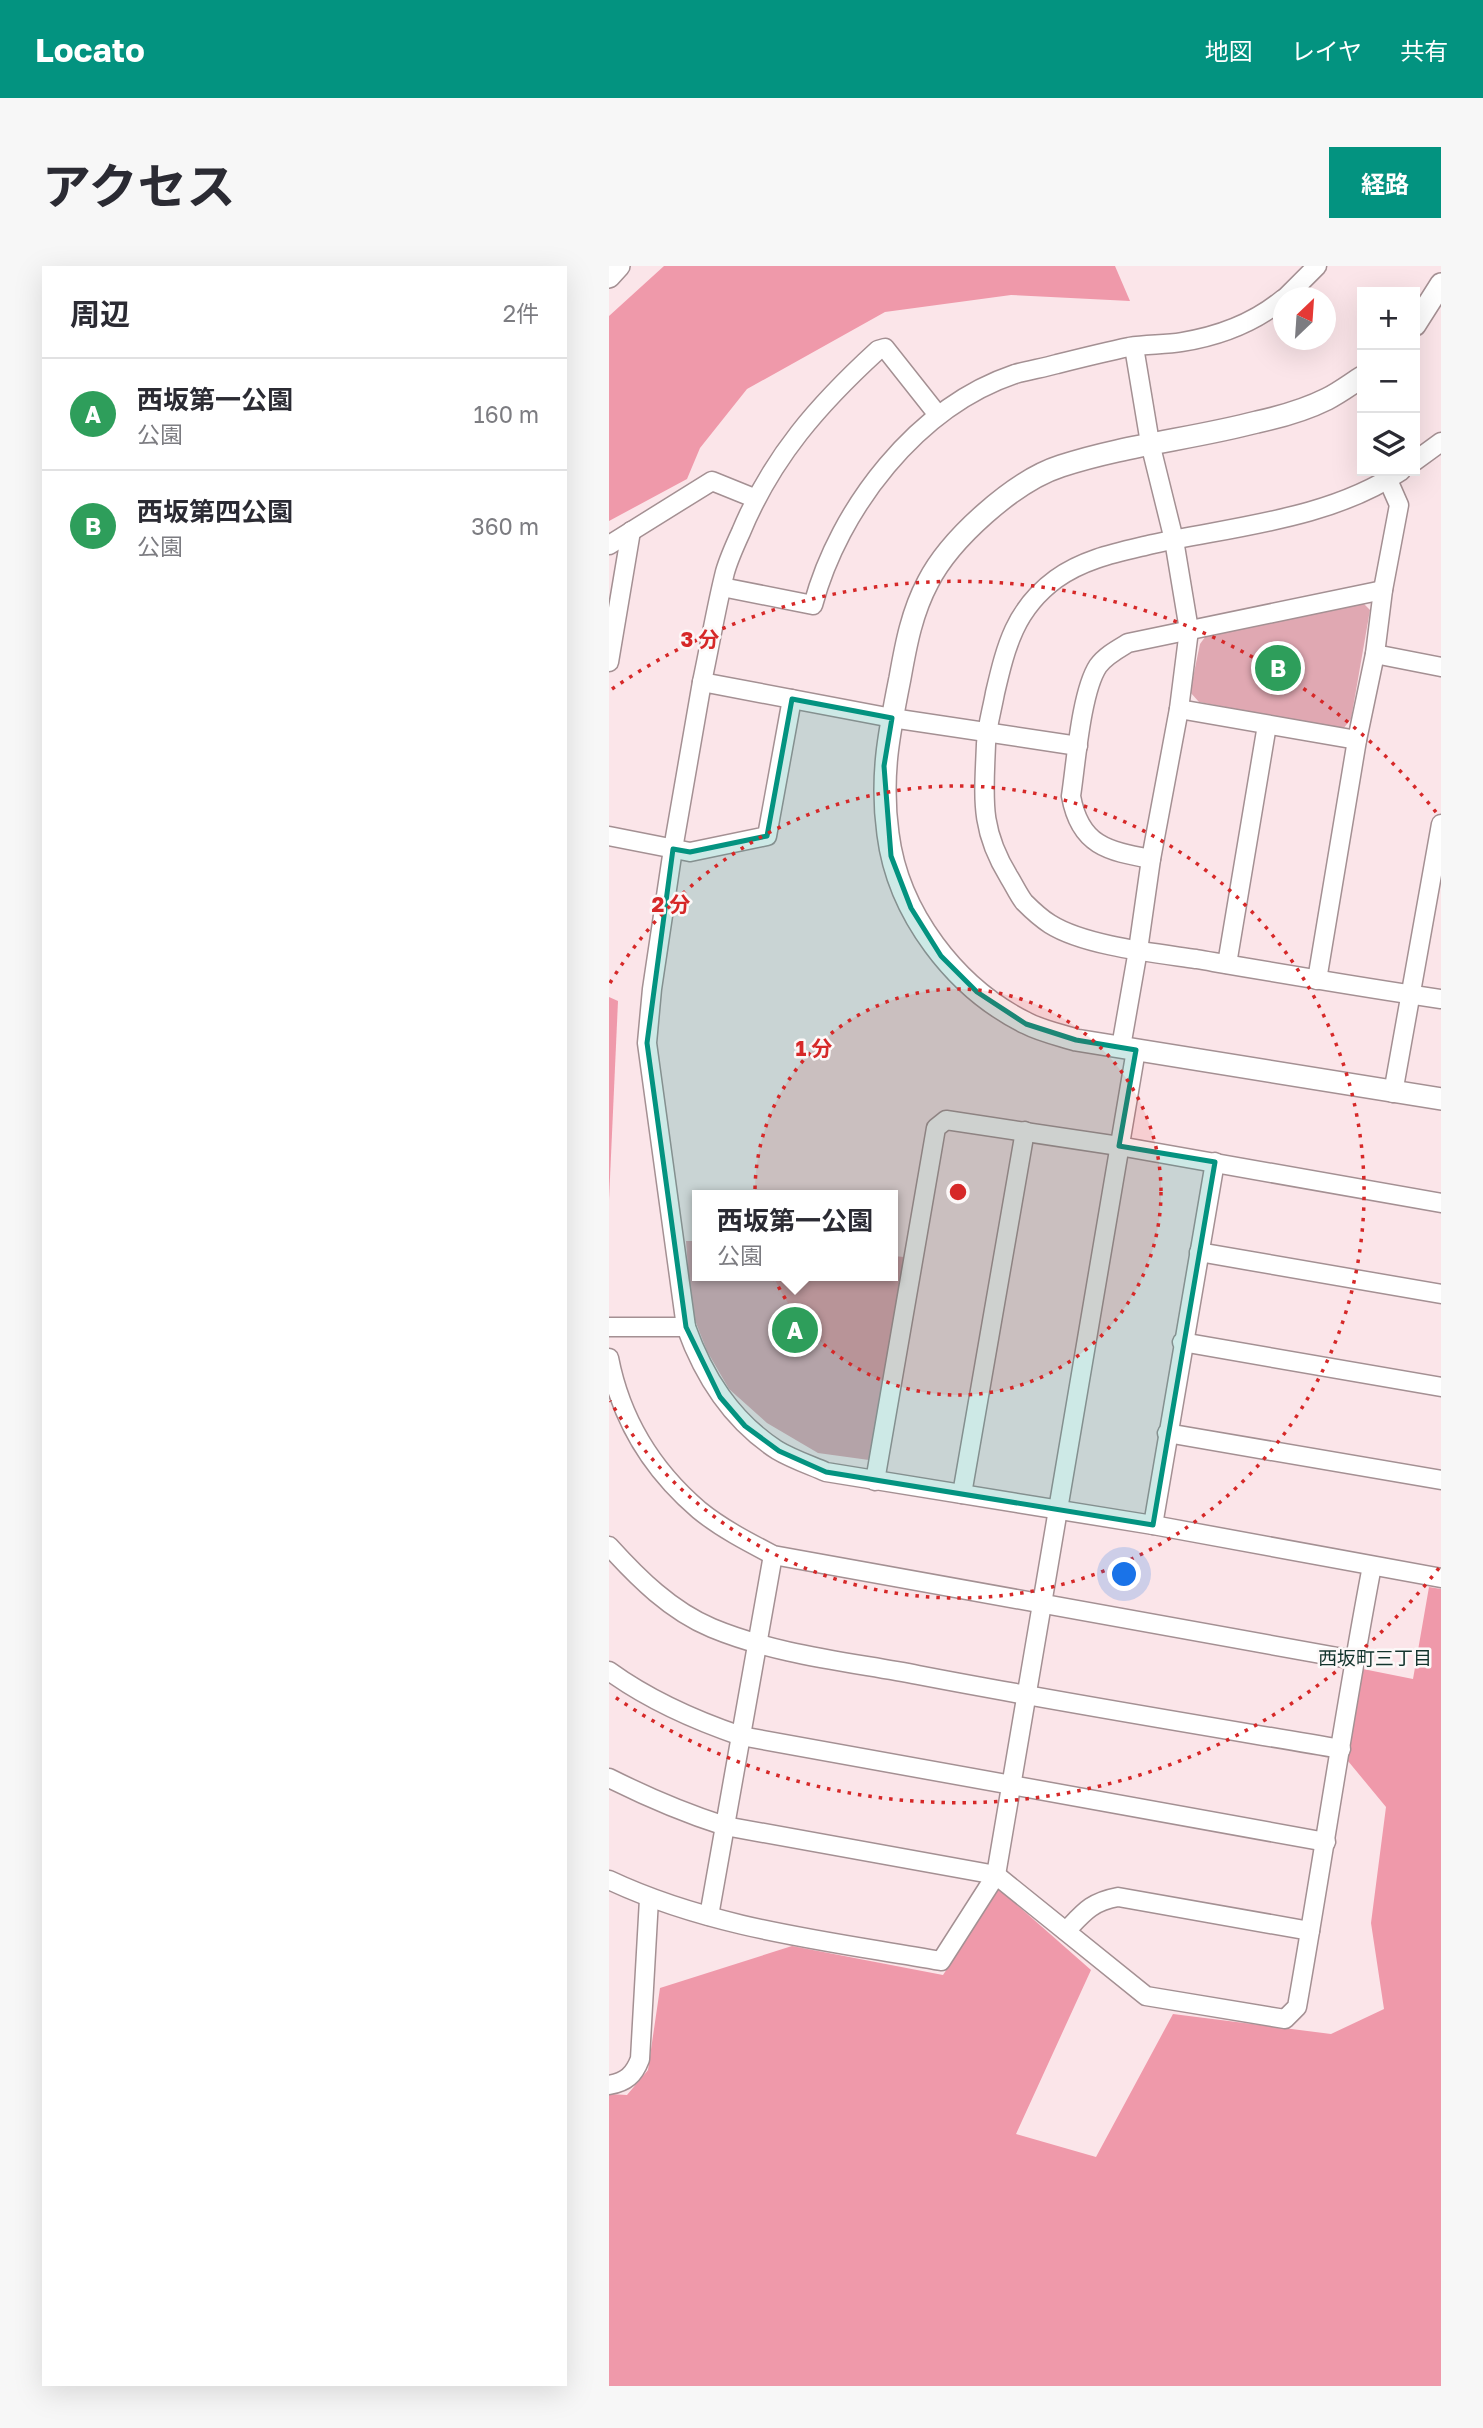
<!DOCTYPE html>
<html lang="ja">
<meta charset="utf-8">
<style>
body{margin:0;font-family:"Golos Text","Noto Sans JP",sans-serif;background:#f7f7f7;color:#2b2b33}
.controls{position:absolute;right:21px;top:21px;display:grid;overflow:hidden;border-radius:0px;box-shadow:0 7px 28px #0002}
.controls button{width:63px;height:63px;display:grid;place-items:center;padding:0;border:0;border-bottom:2px solid #e1e1e2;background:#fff;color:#2b2b33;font:35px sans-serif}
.compass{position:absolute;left:664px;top:21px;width:63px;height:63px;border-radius:50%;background:#fff;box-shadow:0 7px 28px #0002;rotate:25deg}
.you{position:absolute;left:516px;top:1309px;width:24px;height:24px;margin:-18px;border:5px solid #fff;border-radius:50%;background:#1a73e8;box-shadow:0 0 0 10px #1a73e833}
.badge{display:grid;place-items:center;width:46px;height:46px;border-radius:50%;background:#039380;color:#fff;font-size:23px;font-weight:700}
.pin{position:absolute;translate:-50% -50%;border:4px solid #fff;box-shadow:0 2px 7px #0006}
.popup{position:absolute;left:83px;top:924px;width:206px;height:91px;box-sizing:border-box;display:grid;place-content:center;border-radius:0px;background:#fff;filter:drop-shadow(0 2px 5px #0005);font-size:23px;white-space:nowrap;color:#7c7c81}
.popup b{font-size:26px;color:#2b2b33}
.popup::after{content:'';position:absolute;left:50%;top:100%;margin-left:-14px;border:14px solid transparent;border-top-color:#fff}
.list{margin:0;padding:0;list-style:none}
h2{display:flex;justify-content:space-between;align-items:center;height:91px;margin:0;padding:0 28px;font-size:30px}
h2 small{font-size:23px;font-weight:400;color:#7c7c81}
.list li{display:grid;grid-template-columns:46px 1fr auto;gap:21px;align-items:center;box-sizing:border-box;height:112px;padding:0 28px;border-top:2px solid #e1e1e2}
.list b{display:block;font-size:26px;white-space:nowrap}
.list p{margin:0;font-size:23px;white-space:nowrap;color:#7c7c81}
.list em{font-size:23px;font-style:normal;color:#7c7c81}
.icon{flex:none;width:38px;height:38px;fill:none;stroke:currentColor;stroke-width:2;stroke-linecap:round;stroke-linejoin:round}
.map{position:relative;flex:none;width:832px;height:2120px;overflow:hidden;border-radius:0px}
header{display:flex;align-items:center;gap:42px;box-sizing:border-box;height:98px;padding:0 35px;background:#039380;color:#fff}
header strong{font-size:33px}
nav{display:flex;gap:38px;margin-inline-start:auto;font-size:24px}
.intro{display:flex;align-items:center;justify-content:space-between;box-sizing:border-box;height:168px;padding:0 42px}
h1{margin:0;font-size:49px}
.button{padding:18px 32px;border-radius:0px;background:#039380;color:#fff;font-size:24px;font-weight:700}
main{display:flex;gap:42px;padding:0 42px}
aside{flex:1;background:#fff;border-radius:0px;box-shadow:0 7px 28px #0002}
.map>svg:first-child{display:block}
</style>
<header>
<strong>Locato</strong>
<nav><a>地図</a><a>レイヤ</a><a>共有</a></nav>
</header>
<div class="intro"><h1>アクセス</h1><a class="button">経路</a></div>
<main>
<aside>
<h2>周辺<small>2件</small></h2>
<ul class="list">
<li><span class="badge" style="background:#2e9e5b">A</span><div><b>西坂第一公園</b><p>公園</p></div><em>160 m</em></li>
<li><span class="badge" style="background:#2e9e5b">B</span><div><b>西坂第四公園</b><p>公園</p></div><em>360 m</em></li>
</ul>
</aside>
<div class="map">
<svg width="832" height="2120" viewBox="0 0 832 2120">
<rect width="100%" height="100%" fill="#fbe5e9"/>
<g fill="#e0a8b2">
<polygon points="754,337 761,344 742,453 734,463 590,436 581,426 591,378 599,367"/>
<polygon points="77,975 88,975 88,1010 284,1010 284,990 295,991 260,1194 209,1187 158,1157 120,1123 98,1085 82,1044"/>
</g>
<g fill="#ef99aa">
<polygon points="55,0 506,0 521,35 402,29 276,46 138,123 91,182 78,213 0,255 0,50"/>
<polygon points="0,731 9,735 0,934"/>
<polygon points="820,1321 832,1323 832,2120 0,2120 0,1828 18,1829 39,1804 51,1722 183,1680 334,1709 390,1623 482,1704 407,1868 487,1891 564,1748 722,1768 775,1743 762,1657 777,1541 739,1495 754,1403 804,1413"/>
</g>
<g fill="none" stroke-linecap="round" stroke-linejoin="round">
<defs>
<g id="minor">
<polyline points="676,32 708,0"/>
<polyline points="806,195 832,176"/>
<path d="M792 205C721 253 627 260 544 278 511 286 476 292 447 313 406 343 397 380 386 427 383 444 378 460 377 478 375 532 370 562 400 611 405 619 409 628 415 636 422 643 433 653 441 658 476 680 546 687 587 693 669 707 750 721 832 733"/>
<polyline points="0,279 103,215 145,232"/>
<path d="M113 321 204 339C230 242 308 141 406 108 420 104 434 102 448 98 472 92 496 86 520 81 538 78 556 79 573 76 610 70 645 57 674 33"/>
<polyline points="766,388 832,401"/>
<polyline points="0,396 22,265"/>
<path d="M93 416C101 379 107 342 116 306 120 292 126 279 132 266 163 191 210 138 269 84L276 82 329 149"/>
<polyline points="570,443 748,474"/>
<path d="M469 480 283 452 93 416 64 583 43 723 38 777 77 1061C95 1111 122 1154 168 1184 183 1193 201 1199 217 1206L544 1259 832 1312"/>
<polyline points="0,570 81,586 158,570 183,433"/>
<path d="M542 593C499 585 471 580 462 530 467 497 472 426 489 400 496 390 509 383 519 377L774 324"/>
<polyline points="618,698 658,459"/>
<polyline points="708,714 748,474 766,388 774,324 790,239 779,214"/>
<polyline points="512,781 529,684 542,593 570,443 580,364 565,274 541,177 525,81"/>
<polyline points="784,827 832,558"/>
<polyline points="590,986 832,1028"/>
<polyline points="0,1061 77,1061"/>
<polyline points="573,1076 832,1121"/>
<path d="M0 1092C12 1154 42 1203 90 1244 112 1262 139 1276 164 1289L745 1394"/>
<polyline points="558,1167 832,1214"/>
<polyline points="266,1215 327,862 337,854 510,880 832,937"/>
<polyline points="353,1228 416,865"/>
<polyline points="544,1259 606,896"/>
<path d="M0 1280C29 1312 62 1345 103 1362 168 1389 241 1396 309 1409 449 1436 591 1459 732 1483"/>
<path d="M0 1405C40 1434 85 1454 132 1470L717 1576"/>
<path d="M0 1512C38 1531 75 1547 116 1560L387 1609 537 1730 676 1753 688 1741C714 1594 735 1446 763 1300"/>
<path d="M0 1614C104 1663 220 1675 332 1695L387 1609 527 784"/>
<polyline points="100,1650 164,1289"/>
<path d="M457 1665C475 1646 482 1636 509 1631L701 1665"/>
<path d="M0 1819C17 1816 25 1809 31 1793L40 1633"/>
</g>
<g id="tertiary">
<polyline points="0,11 10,0"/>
<polyline points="806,59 832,18"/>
<path d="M753 111C742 118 730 127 718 133 696 144 671 151 648 156 583 173 516 179 452 200 405 215 341 273 319 316 303 346 297 378 291 412 280 467 271 511 279 568 289 647 346 722 417 757 432 765 451 769 467 774L832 833"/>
</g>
</defs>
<use href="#minor" stroke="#a49093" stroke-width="21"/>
<use href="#tertiary" stroke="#a49093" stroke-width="24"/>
<use href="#minor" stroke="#fff" stroke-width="18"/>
<use href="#tertiary" stroke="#fff" stroke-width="21"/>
</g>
<path fill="#039380" fill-opacity="0.2" stroke="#039380" stroke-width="5" stroke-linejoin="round" d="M183 433 283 452 275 500 282 590 302 642 332 690 368 726 417 758 467 774 527 784 510 880 606 896 544 1259 217 1206 170 1185 136 1160 111 1131 77 1061 38 777 64 583 81 586 158 570Z"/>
<circle cx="349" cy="926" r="203" fill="#d62828" fill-opacity=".12"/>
<g fill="none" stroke="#d62828" stroke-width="3.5" stroke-dasharray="3.5 7">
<circle cx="349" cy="926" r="203"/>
<path d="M1 717A406 406 0 1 1 1 1135"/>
<path d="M830 1302A610 610 0 0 1 3 1429M3 423A610 610 0 0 1 830 550"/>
</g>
<g text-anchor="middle" stroke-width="5" stroke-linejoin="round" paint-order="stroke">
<g font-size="19" fill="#13342d" stroke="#fcf8f8">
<text x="766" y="1399">西坂町三丁目</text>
</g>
</g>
<circle cx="349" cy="926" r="10" fill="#d62828" stroke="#fcf8f8" stroke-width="3.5"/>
<g font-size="21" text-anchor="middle" font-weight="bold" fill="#d62828" stroke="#fcf8f8" stroke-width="5" stroke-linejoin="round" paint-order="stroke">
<text x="91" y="381">3 分</text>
<text x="62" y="646">2 分</text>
<text x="205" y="790">1 分</text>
</g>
</svg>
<div class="controls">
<button>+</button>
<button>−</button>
<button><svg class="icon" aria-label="layers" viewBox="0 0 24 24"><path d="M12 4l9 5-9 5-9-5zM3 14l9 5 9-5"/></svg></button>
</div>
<svg class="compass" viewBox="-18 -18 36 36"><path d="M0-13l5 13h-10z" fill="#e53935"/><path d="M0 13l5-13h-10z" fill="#7c7c81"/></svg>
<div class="you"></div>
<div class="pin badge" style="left:186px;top:1064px;background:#2e9e5b">A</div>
<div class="popup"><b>西坂第一公園</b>公園</div>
<div class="pin badge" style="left:669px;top:402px;background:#2e9e5b">B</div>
</div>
</main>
